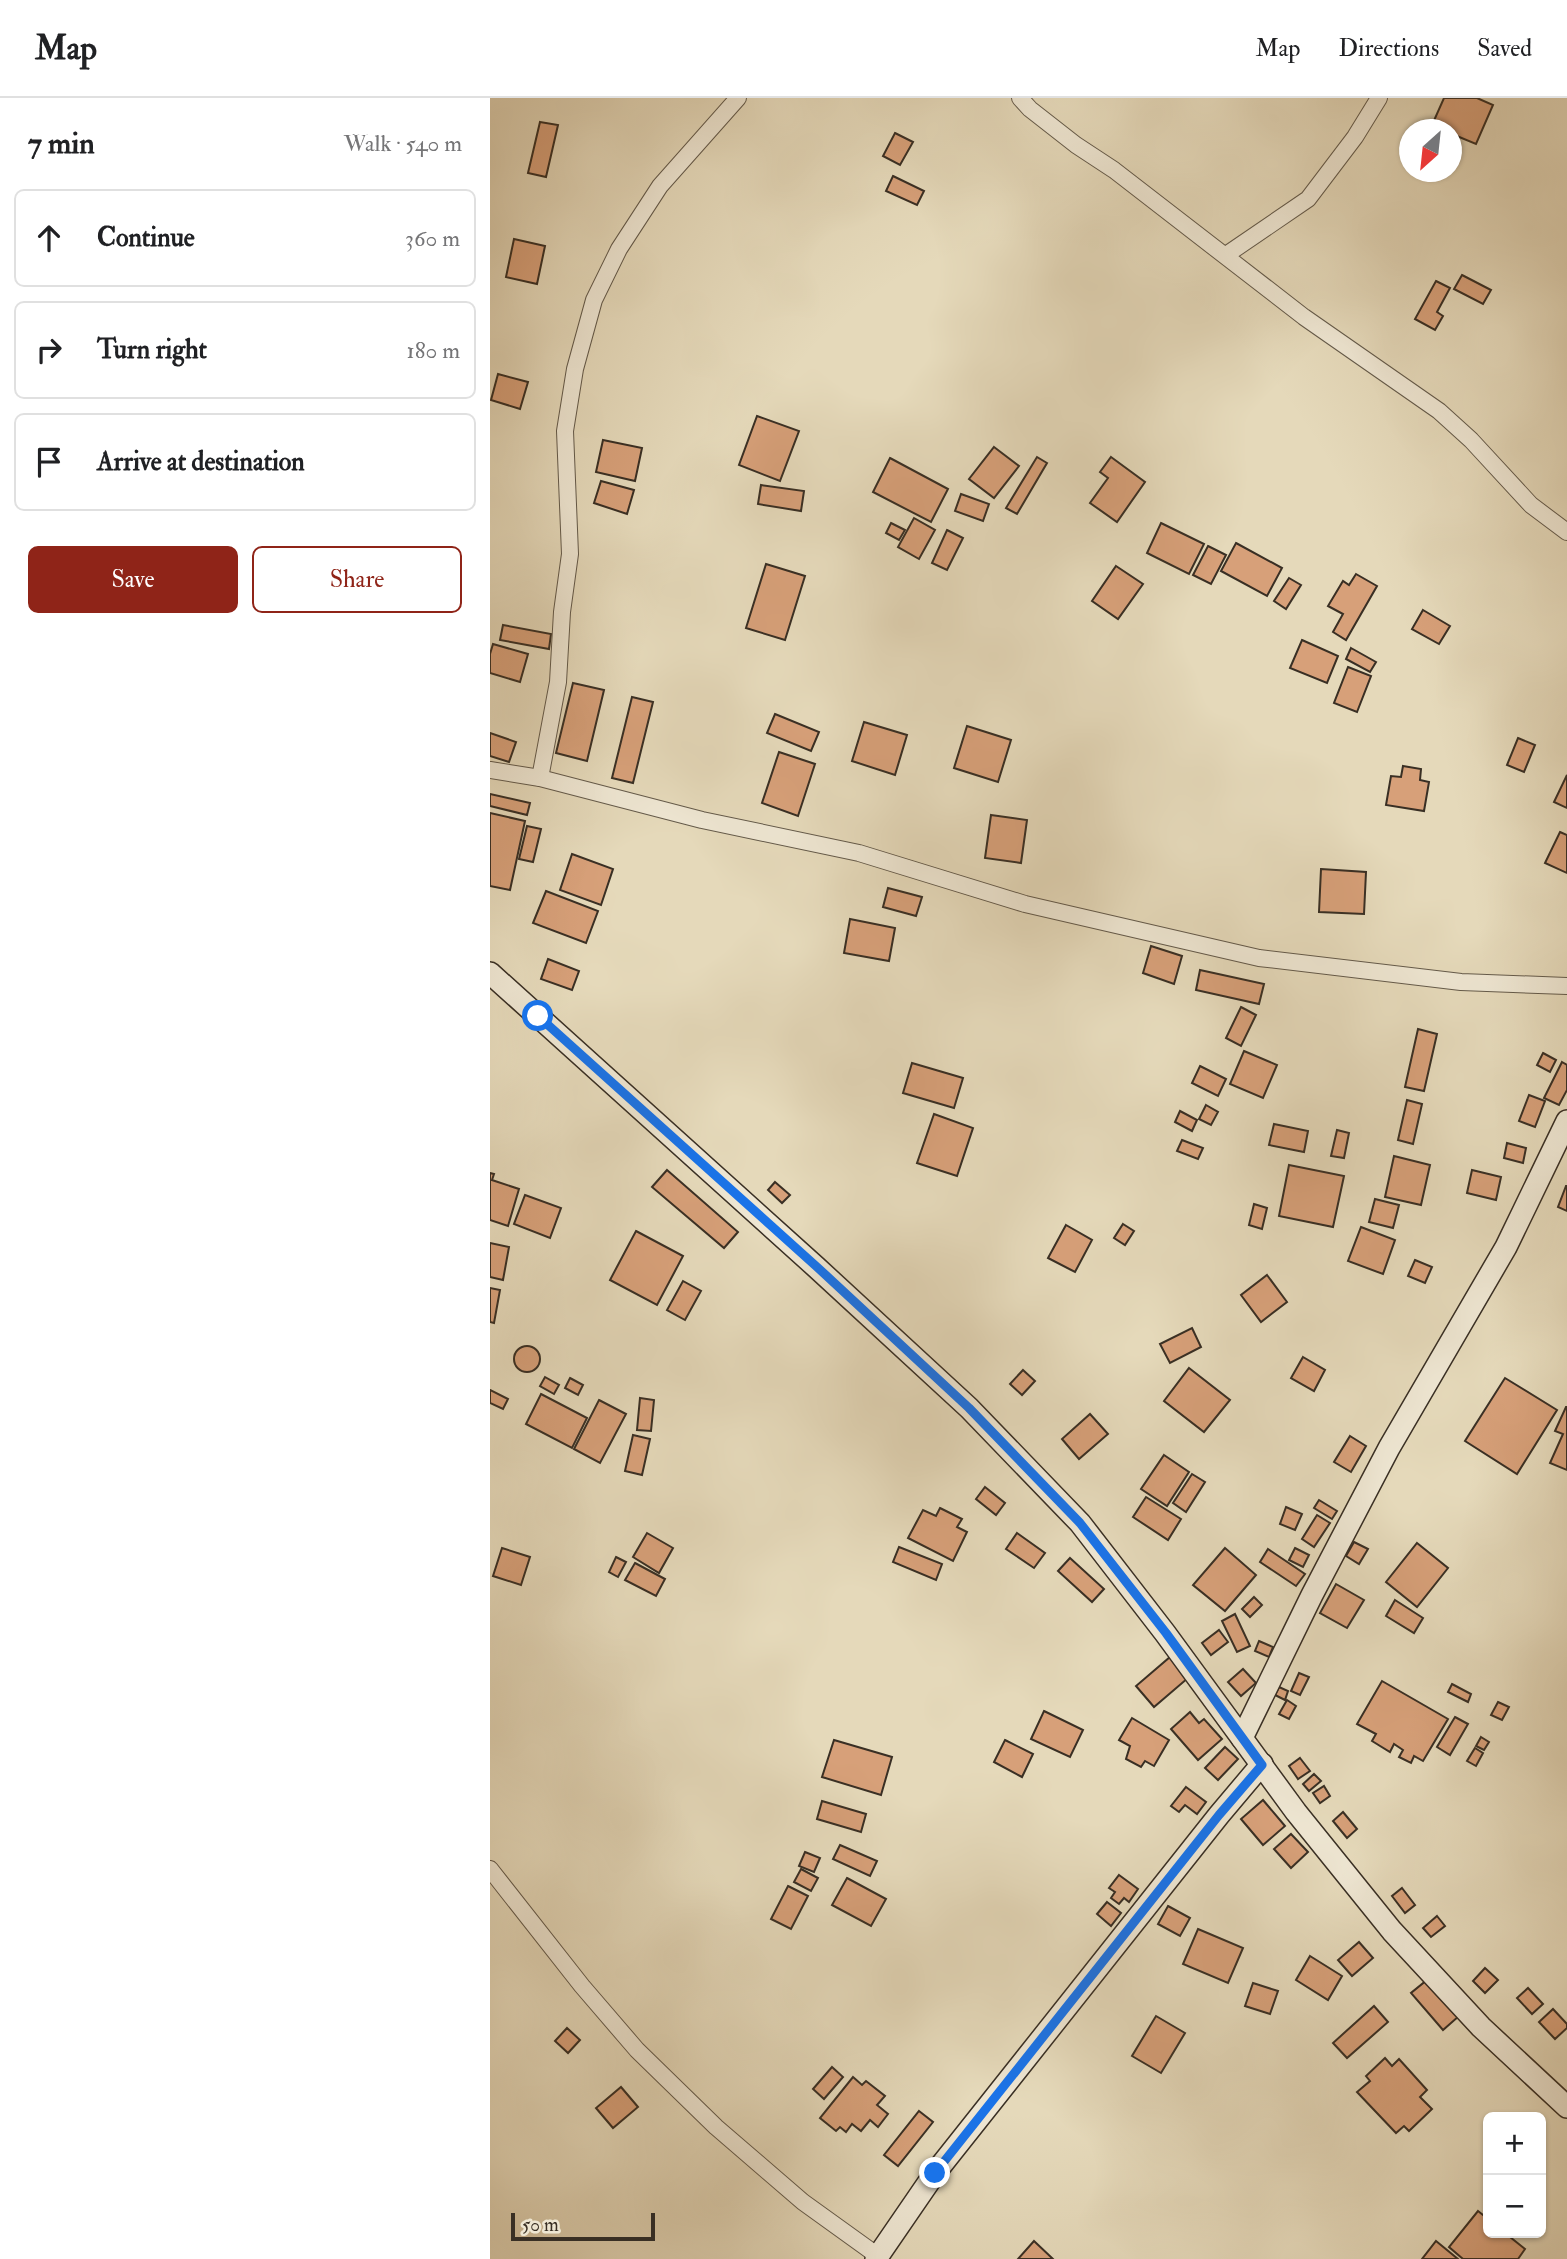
<!DOCTYPE html>
<meta charset="utf-8">
<style>
body{margin:0;font-family:"IM FELL Double Pica",serif;background:#f6f6f6;color:#202124}
.controls{position:absolute;right:21px;bottom:21px;display:grid;overflow:hidden;border-radius:10px;box-shadow:0 2px 5px #0004}
.controls button{width:63px;height:63px;display:grid;place-items:center;padding:0;border:0;border-bottom:2px solid #e0e0e0;background:#fff;color:#202124;font:35px sans-serif}
.compass{position:absolute;left:909px;top:21px;width:63px;height:63px;border-radius:50%;background:#fff;box-shadow:0 2px 5px #0004;rotate:207deg}
.scale{position:absolute;left:21px;bottom:18px;width:144px;box-sizing:border-box;padding-left:7px;border:4px solid #392f24;border-top:0;font-size:19px;line-height:24px;white-space:nowrap;color:#392f24;-webkit-text-stroke:5px #eee6d2;paint-order:stroke}
.stop{position:absolute;width:21px;height:21px;margin:-16px;border:5px solid #1a73e8;border-radius:50%;background:#fff}
.stop.end{background:#1a73e8;border-color:#fff;box-shadow:0 2px 7px #0008}
.list{margin:0;padding:0;list-style:none}
h2{display:flex;justify-content:space-between;align-items:center;height:91px;margin:0;padding:0 28px;font-size:30px}
h2 small{font-size:23px;font-weight:400;color:#757577}
.list li{display:grid;grid-template-columns:46px 1fr auto;gap:21px;align-items:center;box-sizing:border-box;height:98px;margin:0 14px 14px;padding:0 14px;border:2px solid #e0e0e0;border-radius:10px}
.list b{display:block;font-size:26px;white-space:nowrap}
.list em{font-size:23px;font-style:normal;color:#757577}
.actions{display:flex;gap:14px;padding:21px 28px}
.actions a{flex:1;padding:16px 0;border:2px solid #8f2418;border-radius:10px;text-align:center;font-size:24px;color:#8f2418}
.actions .main{background:#8f2418;color:#fff}
.icon{flex:none;width:38px;height:38px;fill:none;stroke:currentColor;stroke-width:2;stroke-linecap:round;stroke-linejoin:round}
.map{position:relative;flex:none;width:1077px;height:2161px;overflow:hidden}
header{display:flex;align-items:center;gap:42px;box-sizing:border-box;height:98px;padding:0 35px;background:#fff;border-bottom:2px solid #e0e0e0}
header strong{font-size:33px}
nav{display:flex;gap:38px;margin-inline-start:auto;font-size:24px}
main{display:flex}
aside{flex:1;background:#fff}
.map>svg:first-child{display:block}
</style>
<header>
<strong>Map</strong>
<nav><a>Map</a><a>Directions</a><a>Saved</a></nav>
</header>
<main>
<aside>
<h2>7 min<small>Walk · 540 m</small></h2>
<ul class="list">
<li><svg class="icon" aria-label="ahead" viewBox="0 0 24 24"><path d="M12 20V5M6 11l6-6 6 6"/></svg><div><b>Continue</b></div><em>360 m</em></li>
<li><svg class="icon" aria-label="right" viewBox="0 0 24 24"><path d="M7 20v-9h11M14 6l5 5-5 5"/></svg><div><b>Turn right</b></div><em>180 m</em></li>
<li><svg class="icon" aria-label="arrive" viewBox="0 0 24 24"><path d="M6 21V4h12l-3 4 3 4H6"/></svg><div><b>Arrive at destination</b></div></li>
</ul>
<div class="actions"><a class="main">Save</a><a>Share</a></div>
</aside>
<div class="map">
<svg width="1077" height="2161" viewBox="0 0 1077 2161">
<rect width="100%" height="100%" fill="#e5d9ba"/>
<filter id="stains"><feTurbulence type="fractalNoise" baseFrequency=".00286" numOctaves="4"/><feColorMatrix values="0 0 0 0 .2 0 0 0 0 .09 0 0 0 0 .02 0 0 0 .5 -.17"/></filter>
<radialGradient id="worn" r=".72"><stop offset=".6" stop-color="#630" stop-opacity="0"/><stop offset="1" stop-color="#630" stop-opacity=".3"/></radialGradient>
<g fill="#d7a079" stroke="#392f24" stroke-width="2">
<polygon points="954,0 987,0 1003,7 986,46 962,36 962,32 952,32 942,27"/>
<polygon points="50,24 68,27 56,79 38,75"/>
<polygon points="405,35 423,44 410,67 393,58"/>
<polygon points="403,78 434,93 427,107 396,93"/>
<polygon points="24,141 55,148 47,186 16,179"/>
<polygon points="972,177 1001,192 993,206 964,191"/>
<polygon points="946,183 960,190 947,214 953,218 945,232 925,221"/>
<polygon points="8,276 38,284 30,311 1,302"/>
<polygon points="267,318 309,333 290,383 249,367"/>
<polygon points="113,342 152,350 145,383 106,374"/>
<polygon points="504,349 529,368 504,400 479,381"/>
<polygon points="547,359 557,365 527,416 516,410"/>
<polygon points="621,359 655,384 627,424 600,405 618,380 610,374"/>
<polygon points="400,360 458,391 441,424 383,394"/>
<polygon points="111,383 144,392 137,416 104,405"/>
<polygon points="271,387 314,393 311,413 268,406"/>
<polygon points="471,396 499,406 493,423 465,413"/>
<polygon points="424,420 445,432 429,461 408,449"/>
<polygon points="401,425 415,432 409,442 396,435"/>
<polygon points="671,425 714,446 699,476 657,455"/>
<polygon points="457,432 473,440 457,472 442,465"/>
<polygon points="746,445 792,470 777,498 731,473"/>
<polygon points="718,448 736,457 721,486 703,477"/>
<polygon points="276,466 315,478 295,542 256,530"/>
<polygon points="626,468 653,486 628,521 602,503"/>
<polygon points="866,476 887,488 856,542 843,534 853,516 838,508 853,483 859,487"/>
<polygon points="799,480 811,487 796,511 784,503"/>
<polygon points="933,512 960,528 949,546 922,531"/>
<polygon points="13,527 61,536 59,551 10,542"/>
<polygon points="812,542 848,558 837,585 800,570"/>
<polygon points="3,546 38,556 30,584 0,575 0,556"/>
<polygon points="861,550 886,564 880,574 856,561"/>
<polygon points="858,569 881,578 867,614 844,605"/>
<polygon points="83,585 114,592 97,663 66,655"/>
<polygon points="142,599 163,604 143,685 122,680"/>
<polygon points="285,616 329,634 321,653 277,635"/>
<polygon points="374,624 417,637 405,677 362,663"/>
<polygon points="477,628 521,642 508,684 464,670"/>
<polygon points="0,635 26,644 19,664 0,658"/>
<polygon points="1028,640 1045,647 1034,674 1017,667"/>
<polygon points="289,654 325,666 308,718 272,705"/>
<polygon points="913,668 931,671 930,682 939,684 934,713 896,707 901,678 911,679"/>
<polygon points="1077,677 1077,710 1064,704"/>
<polygon points="0,696 40,705 37,717 0,708"/>
<polygon points="0,715 35,723 20,792 0,788"/>
<polygon points="501,717 537,722 531,765 495,760"/>
<polygon points="37,728 51,731 43,764 29,761"/>
<polygon points="1070,734 1077,737 1077,775 1055,765"/>
<polygon points="82,756 123,771 111,807 70,792"/>
<polygon points="831,771 876,774 874,816 829,814"/>
<polygon points="398,790 432,799 426,818 393,809"/>
<polygon points="56,793 108,813 96,845 43,825"/>
<polygon points="360,821 405,830 399,863 354,855"/>
<polygon points="661,848 692,858 684,886 653,875"/>
<polygon points="58,861 89,873 82,892 51,881"/>
<polygon points="710,872 774,886 769,906 706,892"/>
<polygon points="751,909 766,917 751,948 736,940"/>
<polygon points="928,931 947,936 934,993 915,989"/>
<polygon points="754,953 787,967 773,1000 740,986"/>
<polygon points="1053,955 1066,962 1060,974 1047,967"/>
<polygon points="1072,964 1077,967 1077,992 1069,1007 1054,1000"/>
<polygon points="422,965 473,980 464,1010 413,995"/>
<polygon points="710,968 736,981 728,998 702,985"/>
<polygon points="1039,997 1055,1003 1045,1029 1029,1023"/>
<polygon points="917,1002 932,1006 923,1046 908,1042"/>
<polygon points="716,1007 728,1014 721,1027 709,1021"/>
<polygon points="690,1013 707,1022 702,1033 685,1024"/>
<polygon points="444,1016 483,1030 467,1078 427,1065"/>
<polygon points="784,1026 818,1033 814,1054 779,1047"/>
<polygon points="847,1032 859,1035 854,1060 841,1058"/>
<polygon points="692,1042 713,1050 708,1061 687,1053"/>
<polygon points="1017,1045 1036,1050 1033,1065 1014,1060"/>
<polygon points="904,1058 940,1067 931,1107 895,1099"/>
<polygon points="799,1067 854,1078 843,1129 789,1118"/>
<polygon points="177,1072 248,1134 234,1150 162,1089"/>
<polygon points="982,1072 1011,1079 1006,1102 977,1095"/>
<polygon points="0,1075 4,1076 2,1082 29,1091 18,1128 0,1122"/>
<polygon points="285,1084 300,1097 292,1105 278,1092"/>
<polygon points="1076,1088 1077,1088 1077,1113 1068,1109"/>
<polygon points="35,1097 71,1110 60,1140 24,1126"/>
<polygon points="885,1101 909,1107 903,1130 879,1124"/>
<polygon points="764,1106 777,1110 772,1131 759,1127"/>
<polygon points="633,1126 644,1133 635,1147 624,1140"/>
<polygon points="576,1127 602,1142 585,1174 558,1160"/>
<polygon points="871,1129 905,1142 893,1176 858,1163"/>
<polygon points="146,1133 193,1158 167,1207 120,1182"/>
<polygon points="0,1145 19,1149 13,1182 0,1179"/>
<polygon points="925,1162 942,1169 935,1185 918,1178"/>
<polygon points="777,1177 797,1204 771,1224 751,1197"/>
<polygon points="193,1183 211,1193 195,1222 177,1212"/>
<polygon points="0,1190 10,1192 4,1225 0,1224"/>
<polygon points="702,1230 711,1249 680,1265 670,1246"/>
<circle cx="37" cy="1261" r="13"/>
<polygon points="813,1259 835,1272 824,1293 801,1280"/>
<polygon points="699,1270 740,1302 714,1334 674,1303"/>
<polygon points="533,1272 545,1283 532,1297 520,1286"/>
<polygon points="55,1279 69,1287 64,1296 50,1288"/>
<polygon points="80,1280 93,1287 88,1297 75,1290"/>
<polygon points="1015,1280 1067,1312 1027,1376 975,1343"/>
<polygon points="0,1292 18,1301 13,1311 0,1305"/>
<polygon points="51,1296 97,1320 82,1350 36,1326"/>
<polygon points="150,1300 164,1302 161,1333 147,1332"/>
<polygon points="109,1302 136,1316 110,1365 84,1351"/>
<polygon points="1076,1309 1077,1309 1077,1372 1060,1365 1073,1336 1065,1333"/>
<polygon points="600,1316 618,1336 589,1361 572,1341"/>
<polygon points="143,1337 160,1341 152,1377 135,1373"/>
<polygon points="860,1338 876,1348 861,1374 844,1364"/>
<polygon points="674,1357 699,1374 677,1408 651,1391"/>
<polygon points="702,1376 715,1384 696,1414 683,1405"/>
<polygon points="495,1389 515,1405 506,1417 486,1401"/>
<polygon points="656,1399 691,1421 678,1442 643,1419"/>
<polygon points="829,1402 847,1413 842,1421 824,1410"/>
<polygon points="796,1409 812,1416 805,1432 790,1426"/>
<polygon points="450,1410 472,1421 467,1429 477,1434 463,1463 418,1440 433,1412 446,1418"/>
<polygon points="827,1417 840,1425 824,1449 812,1441"/>
<polygon points="157,1435 183,1450 169,1475 143,1459"/>
<polygon points="527,1435 555,1455 544,1470 516,1451"/>
<polygon points="864,1444 878,1451 869,1466 856,1458"/>
<polygon points="927,1445 958,1470 927,1509 896,1484"/>
<polygon points="409,1449 452,1466 446,1482 403,1464"/>
<polygon points="12,1450 40,1459 31,1487 3,1478"/>
<polygon points="735,1450 766,1477 735,1513 703,1487"/>
<polygon points="805,1450 819,1457 813,1469 799,1462"/>
<polygon points="778,1451 815,1476 806,1488 770,1464"/>
<polygon points="126,1459 136,1464 128,1479 119,1474"/>
<polygon points="580,1460 614,1491 602,1504 568,1473"/>
<polygon points="145,1465 175,1481 166,1498 135,1482"/>
<polygon points="846,1486 874,1502 857,1530 830,1515"/>
<polygon points="764,1499 772,1507 760,1519 752,1511"/>
<polygon points="905,1502 933,1520 924,1535 896,1518"/>
<polygon points="745,1516 760,1548 747,1554 732,1523"/>
<polygon points="729,1532 738,1544 721,1557 712,1545"/>
<polygon points="769,1543 783,1549 779,1559 765,1553"/>
<polygon points="680,1559 698,1580 664,1609 646,1588"/>
<polygon points="753,1571 766,1585 751,1598 738,1584"/>
<polygon points="809,1575 819,1579 810,1597 801,1593"/>
<polygon points="892,1583 958,1621 933,1663 924,1658 921,1665 909,1659 913,1652 904,1646 900,1654 882,1643 886,1636 867,1626"/>
<polygon points="962,1586 981,1596 978,1604 958,1594"/>
<polygon points="789,1589 798,1593 795,1602 785,1597"/>
<polygon points="797,1602 806,1608 799,1621 789,1616"/>
<polygon points="1008,1604 1019,1609 1012,1622 1001,1617"/>
<polygon points="554,1613 593,1632 580,1659 541,1641"/>
<polygon points="700,1614 709,1625 714,1621 732,1641 708,1662 681,1631"/>
<polygon points="965,1619 978,1626 960,1657 947,1649"/>
<polygon points="642,1620 679,1642 664,1668 655,1663 651,1669 636,1661 640,1648 629,1642"/>
<polygon points="991,1639 999,1644 994,1652 986,1648"/>
<polygon points="344,1642 402,1659 391,1697 332,1679"/>
<polygon points="515,1642 543,1656 532,1679 504,1664"/>
<polygon points="735,1649 748,1661 728,1682 715,1670"/>
<polygon points="985,1650 993,1655 986,1668 977,1663"/>
<polygon points="810,1660 820,1673 808,1681 799,1668"/>
<polygon points="824,1676 831,1683 819,1693 813,1686"/>
<polygon points="834,1688 840,1698 830,1705 823,1695"/>
<polygon points="696,1689 716,1704 707,1716 695,1707 689,1714 681,1708"/>
<polygon points="773,1702 795,1728 773,1747 751,1721"/>
<polygon points="332,1703 376,1716 371,1734 327,1721"/>
<polygon points="853,1714 867,1731 857,1740 843,1723"/>
<polygon points="801,1736 818,1754 801,1770 784,1751"/>
<polygon points="350,1747 387,1763 380,1778 343,1761"/>
<polygon points="315,1754 330,1760 324,1774 309,1768"/>
<polygon points="311,1771 328,1780 321,1793 304,1784"/>
<polygon points="629,1777 648,1791 639,1804 634,1800 629,1806 621,1800 625,1794 619,1790"/>
<polygon points="357,1780 396,1801 381,1828 342,1807"/>
<polygon points="298,1788 318,1798 301,1831 281,1821"/>
<polygon points="912,1790 925,1807 915,1815 902,1798"/>
<polygon points="617,1804 631,1815 621,1828 607,1816"/>
<polygon points="678,1808 700,1820 690,1838 668,1826"/>
<polygon points="947,1818 955,1828 941,1839 933,1830"/>
<polygon points="708,1831 753,1850 738,1885 693,1866"/>
<polygon points="869,1844 883,1860 862,1878 848,1862"/>
<polygon points="820,1858 852,1878 838,1902 806,1882"/>
<polygon points="995,1870 1008,1882 995,1895 983,1883"/>
<polygon points="937,1882 969,1918 953,1932 921,1895"/>
<polygon points="763,1885 788,1893 780,1916 755,1908"/>
<polygon points="1038,1890 1053,1906 1042,1916 1027,1900"/>
<polygon points="884,1908 898,1924 857,1960 843,1945"/>
<polygon points="1063,1911 1077,1926 1077,1930 1065,1941 1049,1924"/>
<polygon points="666,1918 695,1935 671,1975 642,1958"/>
<polygon points="77,1930 90,1942 78,1955 65,1943"/>
<polygon points="895,1960 902,1968 909,1961 937,1992 930,1999 942,2011 919,2033 914,2028 906,2035 867,1994 880,1983 876,1978"/>
<polygon points="342,1969 353,1979 334,2001 323,1991"/>
<polygon points="363,1979 372,1987 376,1983 395,1998 387,2007 398,2016 388,2029 380,2022 371,2033 362,2026 356,2034 350,2029 346,2033 330,2020"/>
<polygon points="131,1989 148,2009 123,2030 106,2010"/>
<polygon points="429,2013 443,2024 408,2068 394,2057"/>
<polygon points="988,2113 998,2121 998,2135 1015,2135 1035,2151 1028,2161 973,2161 959,2149"/>
<polygon points="544,2143 563,2161 528,2161"/>
<polygon points="946,2143 968,2161 932,2161"/>
</g>
<g fill="none" stroke-linecap="round" stroke-linejoin="round">
<defs>
<g id="street">
<polyline points="530,0 540,11 586,47 624,72 814,219 949,313 981,342 1041,407 1077,434"/>
<polyline points="736,157 818,101 865,39 889,0"/>
<polyline points="0,672 50,680 212,722 369,755 535,806 769,860 971,884 1077,888"/>
<polyline points="50,680 68,584 72,514 80,456 75,333 85,271 104,202 129,151 170,88 248,0"/>
<polyline points="0,1771 92,1888 147,1952 226,2029 313,2104 388,2158"/>
</g>
<g id="secondary">
<polyline points="0,875 326,1169 479,1310 590,1425 675,1535 806,1714 902,1833 991,1929 1077,2009"/>
<polyline points="752,1640 822,1497 899,1350 1016,1149 1077,1023"/>
<polyline points="386,2161 445,2075 729,1717 772,1666"/>
</g>
</defs>
<use href="#street" stroke="#645a4a" stroke-width="18"/>
<use href="#secondary" stroke="#392f24" stroke-width="24"/>
<use href="#street" stroke="#eee6d2" stroke-width="16"/>
<use href="#secondary" stroke="#eee6d2" stroke-width="21"/>
</g>
<g fill="none" stroke-linecap="round" stroke-linejoin="round">
<polyline stroke="#1a73e8" stroke-width="9" points="48,918 327,1169 479,1310 590,1425 676,1535 772,1667 729,1717 445,2075"/>
</g>
<rect width="100%" height="100%" filter="url(#stains)"/>
<rect width="100%" height="100%" fill="url(#worn)"/>
</svg>
<div class="controls">
<button>+</button>
<button>−</button>
</div>
<svg class="compass" viewBox="-18 -18 36 36"><path d="M0-13l5 13h-10z" fill="#e53935"/><path d="M0 13l5-13h-10z" fill="#757577"/></svg>
<div class="scale">50 m</div>
<div class="stop" style="left:48px;top:918px"></div>
<div class="stop end" style="left:445px;top:2075px"></div>
</div>
</main>
